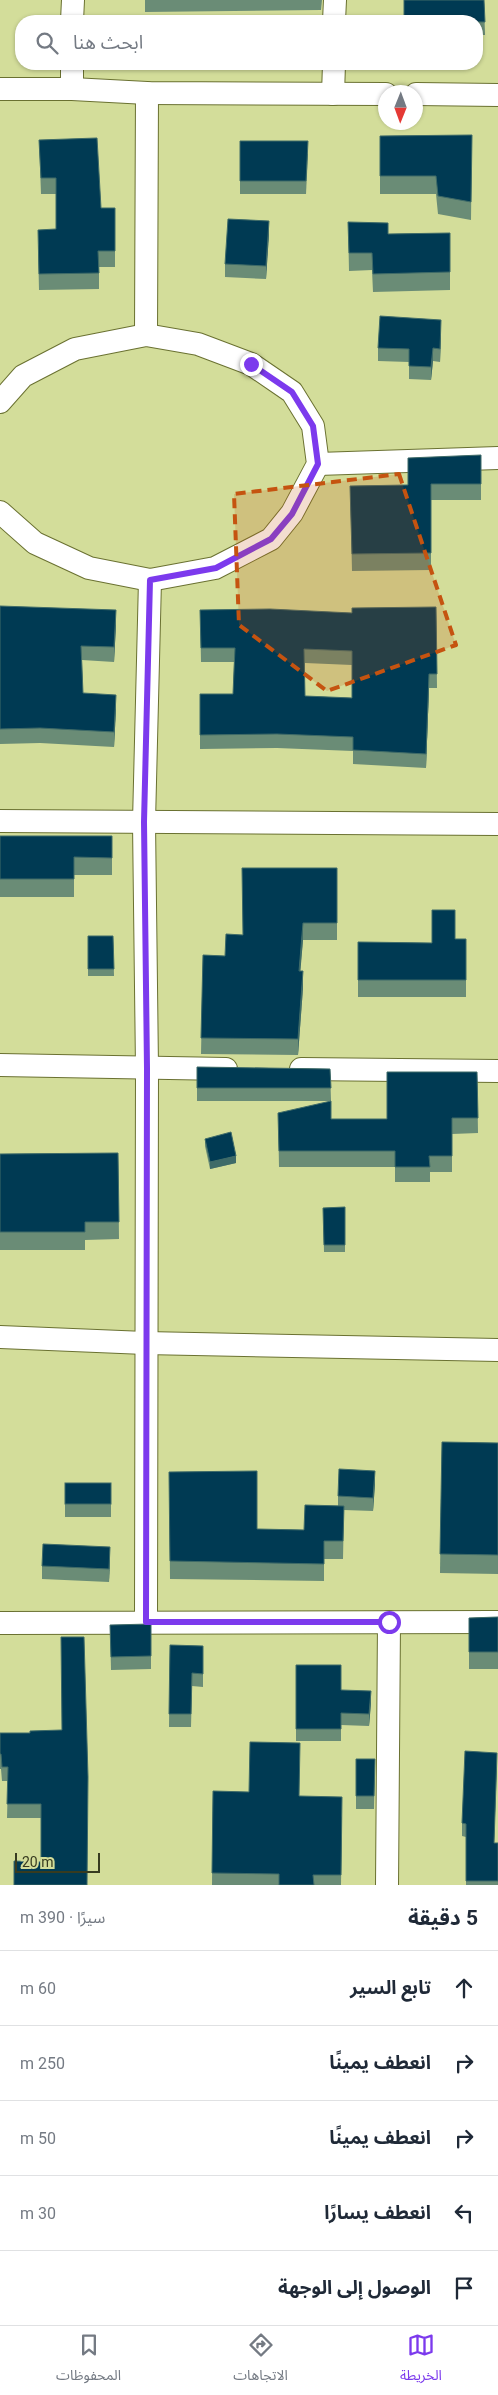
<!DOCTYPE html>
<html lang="ar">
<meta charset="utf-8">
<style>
body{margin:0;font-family:Roboto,"Noto Sans Arabic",sans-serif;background:#f6f6f7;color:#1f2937;direction:rtl}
.compass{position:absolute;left:378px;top:85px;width:45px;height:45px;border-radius:50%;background:#fff;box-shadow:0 1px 4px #0004;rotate:181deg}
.scale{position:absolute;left:15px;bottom:12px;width:85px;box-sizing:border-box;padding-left:5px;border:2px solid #373b20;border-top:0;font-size:14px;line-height:18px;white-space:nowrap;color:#373b20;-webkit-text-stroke:4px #d3dd9a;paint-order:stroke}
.stop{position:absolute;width:15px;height:15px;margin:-11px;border:4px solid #7c3aed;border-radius:50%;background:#fff}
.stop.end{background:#7c3aed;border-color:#fff;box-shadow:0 1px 5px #0008}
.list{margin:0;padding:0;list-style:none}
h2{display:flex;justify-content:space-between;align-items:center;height:65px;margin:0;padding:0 20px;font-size:21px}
h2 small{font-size:16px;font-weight:400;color:#747a83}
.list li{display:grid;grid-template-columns:32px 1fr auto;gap:15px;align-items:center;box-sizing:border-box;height:75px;padding:0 20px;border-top:1px solid #e0e1e3}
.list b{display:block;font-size:19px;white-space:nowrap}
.list em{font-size:16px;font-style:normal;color:#747a83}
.icon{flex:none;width:28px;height:28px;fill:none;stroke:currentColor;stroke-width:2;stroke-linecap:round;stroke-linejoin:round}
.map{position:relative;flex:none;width:498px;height:1885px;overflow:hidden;direction:ltr}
.search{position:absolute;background:#fff;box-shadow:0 1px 4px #0004;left:15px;right:15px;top:15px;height:55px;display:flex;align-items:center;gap:12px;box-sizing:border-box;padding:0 18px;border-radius:20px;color:#747a83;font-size:19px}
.sheet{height:440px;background:#fff}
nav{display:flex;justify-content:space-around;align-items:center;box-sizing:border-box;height:70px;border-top:1px solid #e0e1e3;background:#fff;font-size:14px;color:#747a83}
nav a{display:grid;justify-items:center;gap:2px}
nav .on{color:#7c3aed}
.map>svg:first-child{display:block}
</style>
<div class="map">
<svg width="498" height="1885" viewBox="0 0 498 1885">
<rect width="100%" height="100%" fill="#d3dd9a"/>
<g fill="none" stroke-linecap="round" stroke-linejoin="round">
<defs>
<g id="minor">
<polyline points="72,21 73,0"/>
<polyline points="334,21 335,0"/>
<polyline points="0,89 72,89 147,93 386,94"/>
<polyline points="72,89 72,64"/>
<polyline points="333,94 334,64"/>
<polyline points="416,94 498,95"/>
<polyline points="146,335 147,93"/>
<polyline points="0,402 23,376 75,349 146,335 198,344 251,364 292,392 313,426 318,464 292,513 271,539 215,568 150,580 89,568 35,543 0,512"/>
<polyline points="318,464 498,458"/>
<polyline points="0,821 498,824"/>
<polyline points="0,1065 226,1069"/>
<polyline points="301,1069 498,1071"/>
<polyline points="0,1337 145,1343 498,1350"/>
<polyline points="146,1622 147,1068 144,822 150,580"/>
<polyline points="0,1623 498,1622"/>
<polyline points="387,1885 389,1622"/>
</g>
</defs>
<use href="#minor" stroke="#6a7131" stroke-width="24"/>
<use href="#minor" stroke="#fff" stroke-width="22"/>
</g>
<g fill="#6a8c76" fill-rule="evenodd">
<polygon points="145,0 322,0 321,10 145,12"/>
<polygon points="484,0 485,35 477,35 477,21"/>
<polygon points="472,135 471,220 438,214 436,194 380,194 380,136"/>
<polygon points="39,140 101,208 115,208 115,267 99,267 99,289 39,290 38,246 56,229 56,194 41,194"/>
<polygon points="240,141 308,154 306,194 240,194"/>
<polygon points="348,222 388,234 450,233 450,290 373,292 372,270 349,271"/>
<polygon points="269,234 266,279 225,277 225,264"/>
<polygon points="441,333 440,362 433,361 431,380 409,379 409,362 378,361 378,348"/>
<polygon points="481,455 481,500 431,500 431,570 352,571 350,486 408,485"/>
<polygon points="0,606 116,625 114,662 82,660 83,693 116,709 114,747 40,743 0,744"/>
<path d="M436 607 437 688H429L426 768 353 764V751L277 748 200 749V694H233L234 662H201L200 610 352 613ZM305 663 352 665V698L305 696Z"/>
<polygon points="0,836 112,836 112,875 74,875 74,897 0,897"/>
<polygon points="337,868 337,940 303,940 300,971 303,988 298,1055 201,1054 203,955 225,956"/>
<polygon points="88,936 113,936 114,976 88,976"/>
<polygon points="455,939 466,939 466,997 358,997 358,942 432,943"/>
<polygon points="197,1067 330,1069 331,1101 197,1101"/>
<polygon points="477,1072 478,1133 452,1134 452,1172 430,1172 430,1182 395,1182 395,1167 279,1167 278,1113 331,1119 387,1119"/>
<polygon points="205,1139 236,1163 210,1169 205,1146"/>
<polygon points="118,1153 119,1239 85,1240 85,1250 0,1250 0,1154"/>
<polygon points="345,1207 345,1252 324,1252 323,1208"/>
<polygon points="442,1442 498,1443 498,1574 440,1573"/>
<polygon points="169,1472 257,1529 304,1530 338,1506 338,1496 375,1484 373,1511 344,1510 343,1559 324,1559 324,1581 170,1579"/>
<rect x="65" y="1483" width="46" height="34"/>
<polygon points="110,1560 109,1582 42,1579 42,1566"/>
<polygon points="498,1617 498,1669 469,1669 469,1618"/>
<polygon points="110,1625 151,1656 151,1669 111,1670"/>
<polygon points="84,1637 41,1862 41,1818 7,1818 8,1781 2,1781 1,1769 0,1769 0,1733 30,1733 62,1730"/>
<polygon points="170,1645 203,1646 203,1687 192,1686 191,1727 169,1727"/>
<polygon points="296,1665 341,1690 371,1703 369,1726 341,1725 341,1741 296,1741"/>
<polygon points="356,1759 375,1759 374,1809 356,1809"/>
<polygon points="497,1766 494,1843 498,1843 498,1885 466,1885 466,1837 462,1836 462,1823"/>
<polygon points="213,1791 299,1796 342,1817 341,1885 212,1885"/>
</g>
<g fill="#3f6b68">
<polygon points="269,221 269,234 266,279 266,266"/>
<polygon points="441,320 441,333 440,362 440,349"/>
<polygon points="433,348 433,361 431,380 431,367"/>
<polygon points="116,610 116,625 114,662 114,647"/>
<polygon points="429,674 429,688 426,768 426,754"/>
<polygon points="116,695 116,709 114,747 114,732"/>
<polygon points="303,923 303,940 299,988 299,971"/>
<polygon points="303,971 303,988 298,1055 298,1039"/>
<polygon points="236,1156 236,1163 210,1169 210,1162"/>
<polygon points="375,1471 375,1484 373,1511 373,1498"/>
<polygon points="110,1547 110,1560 109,1582 109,1569"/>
<polygon points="371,1691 371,1703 369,1726 369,1714"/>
</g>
<g fill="#003a53" stroke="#3f6b68" fill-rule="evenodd">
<polygon points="404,0 484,0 485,22 404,21"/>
<polygon points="472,135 471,202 438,196 436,176 380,176 380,136"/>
<polygon points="97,138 101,208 115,208 115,251 98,251 99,273 39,274 38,230 56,229 56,178 41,178 39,140"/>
<polygon points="240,141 308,141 306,181 240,181"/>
<polygon points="228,219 269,221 266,266 225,264"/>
<polygon points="348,222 388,223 388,234 450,233 450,272 373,274 372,253 349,253"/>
<polygon points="380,316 441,320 440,349 433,348 431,367 409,366 409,349 378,348"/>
<polygon points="481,455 481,484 431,484 431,553 352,554 350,486 408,485 408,458"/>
<polygon points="0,606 116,610 114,647 81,646 83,693 116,695 114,732 40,728 0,729"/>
<path d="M436 607 437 674H429L426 754 353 750V737L277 734 200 735V694H233L235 648H201L200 610 270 609 352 613V608ZM304 649 352 651V698L305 696Z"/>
<polygon points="0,836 112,836 112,858 74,857 74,879 0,879"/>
<polygon points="242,868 337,868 337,923 303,923 299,971 303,971 298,1039 201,1038 203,955 225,956 226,934 243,935"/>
<polygon points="432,910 455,910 455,939 466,939 466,980 358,980 358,942 432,943"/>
<polygon points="88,936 113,936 114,969 88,969"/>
<polygon points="197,1067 330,1069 331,1088 197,1088"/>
<polygon points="387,1072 477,1072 478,1118 452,1118 452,1156 429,1156 430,1167 395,1167 395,1151 279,1151 278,1113 331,1101 331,1119 387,1119"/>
<polygon points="231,1132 236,1156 210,1162 205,1139"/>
<polygon points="118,1153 119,1222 85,1222 85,1232 0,1232 0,1154"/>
<polygon points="345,1207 345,1245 324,1245 323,1208"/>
<polygon points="442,1442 498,1443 498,1555 440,1554"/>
<polygon points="339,1469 375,1471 373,1498 338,1496"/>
<polygon points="257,1471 257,1529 304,1530 305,1505 344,1506 343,1541 324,1541 324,1564 170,1561 169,1472"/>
<rect x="65" y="1483" width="46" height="21"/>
<polygon points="43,1544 110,1547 109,1569 42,1566"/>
<polygon points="498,1617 498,1652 469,1652 469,1618"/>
<polygon points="151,1624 151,1656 111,1657 110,1625"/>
<polygon points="61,1637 84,1637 88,1777 87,1885 14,1885 14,1861 41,1862 41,1804 7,1804 8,1767 2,1767 1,1754 0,1754 0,1733 30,1733 30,1731 62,1730"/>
<polygon points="170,1645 203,1646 203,1674 192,1673 191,1714 169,1714"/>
<polygon points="296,1665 341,1665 341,1690 371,1691 369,1714 341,1713 341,1729 296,1729"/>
<polygon points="250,1742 300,1743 299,1796 342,1797 341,1875 313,1875 314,1885 279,1885 279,1874 212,1873 213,1791 249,1792"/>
<polygon points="465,1751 497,1753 494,1843 498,1843 498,1881 466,1881 466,1824 462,1823"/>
<polygon points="356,1759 375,1759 374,1796 356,1796"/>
</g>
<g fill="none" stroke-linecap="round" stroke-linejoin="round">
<polyline stroke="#7c3aed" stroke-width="6" points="251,364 292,392 313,426 318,464 292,514 271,539 216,568 150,580 144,822 147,1068 146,1622 389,1622"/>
</g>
<path fill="#c55310" fill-opacity="0.2" stroke="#c55310" stroke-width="4" stroke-dasharray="10 6" stroke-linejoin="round" d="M399 474 456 645 327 691 239 625 234 494Z"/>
</svg>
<svg class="compass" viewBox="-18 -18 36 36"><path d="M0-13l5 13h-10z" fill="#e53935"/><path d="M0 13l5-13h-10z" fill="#747a83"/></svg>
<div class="scale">20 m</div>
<div class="stop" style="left:389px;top:1622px"></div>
<div class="stop end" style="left:251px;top:364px"></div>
<div class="search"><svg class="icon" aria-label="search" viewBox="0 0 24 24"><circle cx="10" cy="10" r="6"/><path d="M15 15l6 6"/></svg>ابحث هنا</div>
</div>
<section class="sheet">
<h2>5 دقيقة<small>سيرًا · 390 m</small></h2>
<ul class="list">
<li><svg class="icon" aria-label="ahead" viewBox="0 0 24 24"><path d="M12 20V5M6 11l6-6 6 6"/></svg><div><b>تابع السير</b></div><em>60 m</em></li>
<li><svg class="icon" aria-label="right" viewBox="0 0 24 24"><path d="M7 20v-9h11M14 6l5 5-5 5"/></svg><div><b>انعطف يمينًا</b></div><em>250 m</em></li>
<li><svg class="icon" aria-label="right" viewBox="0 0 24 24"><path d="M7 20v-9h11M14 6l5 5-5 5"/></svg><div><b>انعطف يمينًا</b></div><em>50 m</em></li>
<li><svg class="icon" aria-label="left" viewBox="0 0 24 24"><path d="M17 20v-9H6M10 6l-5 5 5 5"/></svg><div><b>انعطف يسارًا</b></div><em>30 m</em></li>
<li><svg class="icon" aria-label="arrive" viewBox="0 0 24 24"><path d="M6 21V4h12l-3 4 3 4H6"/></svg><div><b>الوصول إلى الوجهة</b></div></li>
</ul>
</section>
<nav>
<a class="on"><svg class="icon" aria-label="map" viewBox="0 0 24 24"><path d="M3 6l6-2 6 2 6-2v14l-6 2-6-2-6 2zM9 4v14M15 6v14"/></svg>الخريطة</a>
<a><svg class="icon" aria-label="directions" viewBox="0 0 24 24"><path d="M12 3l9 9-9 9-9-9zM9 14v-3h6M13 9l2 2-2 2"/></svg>الاتجاهات</a>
<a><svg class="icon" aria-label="saved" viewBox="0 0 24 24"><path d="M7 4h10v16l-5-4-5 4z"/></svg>المحفوظات</a>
</nav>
